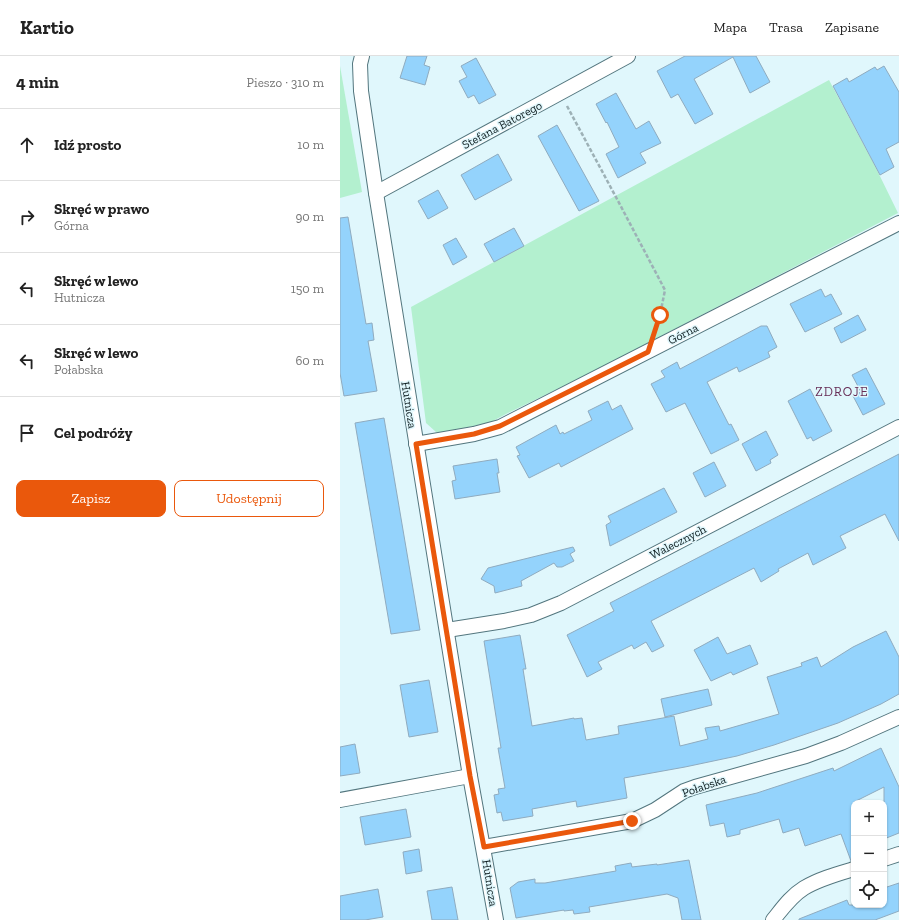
<!DOCTYPE html>
<html lang="pl">
<meta charset="utf-8">
<style>
body{margin:0;font-family:"Zilla Slab",serif;background:#f2f2f2;color:#222}
.controls{position:absolute;right:12px;bottom:12px;display:grid;overflow:hidden;border-radius:8px;box-shadow:0 1px 3px #0004}
.controls button{width:36px;height:36px;display:grid;place-items:center;padding:0;border:0;border-bottom:1px solid #e0e0e0;background:#fff;color:#222;font:20px sans-serif}
.stop{position:absolute;width:12px;height:12px;margin:-9px;border:3px solid #ea580c;border-radius:50%;background:#fff}
.stop.end{background:#ea580c;border-color:#fff;box-shadow:0 1px 4px #0008}
.list{margin:0;padding:0;list-style:none}
h2{display:flex;justify-content:space-between;align-items:center;height:52px;margin:0;padding:0 16px;font-size:17px}
h2 small{font-size:13px;font-weight:400;color:#767676}
.list li{display:grid;grid-template-columns:26px 1fr auto;gap:12px;align-items:center;box-sizing:border-box;height:72px;padding:0 16px;border-top:1px solid #e0e0e0}
.list b{display:block;font-size:15px;white-space:nowrap}
.list p{margin:0;font-size:13px;white-space:nowrap;color:#767676}
.list em{font-size:13px;font-style:normal;color:#767676}
.actions{display:flex;gap:8px;padding:12px 16px}
.actions a{flex:1;padding:9px 0;border:1px solid #ea580c;border-radius:8px;text-align:center;font-size:14px;color:#ea580c}
.actions .main{background:#ea580c;color:#fff}
.icon{flex:none;width:22px;height:22px;fill:none;stroke:currentColor;stroke-width:2;stroke-linecap:round;stroke-linejoin:round}
.map{position:relative;flex:none;width:559px;height:864px;overflow:hidden}
header{display:flex;align-items:center;gap:24px;box-sizing:border-box;height:56px;padding:0 20px;background:#fff;border-bottom:1px solid #e0e0e0}
header strong{font-size:19px}
nav{display:flex;gap:22px;margin-inline-start:auto;font-size:14px}
main{display:flex}
aside{flex:1;background:#fff}
.map>svg:first-child{display:block}
</style>
<header>
<strong>Kartio</strong>
<nav><a>Mapa</a><a>Trasa</a><a>Zapisane</a></nav>
</header>
<main>
<aside>
<h2>4 min<small>Pieszo · 310 m</small></h2>
<ul class="list">
<li><svg class="icon" aria-label="ahead" viewBox="0 0 24 24"><path d="M12 20V5M6 11l6-6 6 6"/></svg><div><b>Idź prosto</b></div><em>10 m</em></li>
<li><svg class="icon" aria-label="right" viewBox="0 0 24 24"><path d="M7 20v-9h11M14 6l5 5-5 5"/></svg><div><b>Skręć w prawo</b><p>Górna</p></div><em>90 m</em></li>
<li><svg class="icon" aria-label="left" viewBox="0 0 24 24"><path d="M17 20v-9H6M10 6l-5 5 5 5"/></svg><div><b>Skręć w lewo</b><p>Hutnicza</p></div><em>150 m</em></li>
<li><svg class="icon" aria-label="left" viewBox="0 0 24 24"><path d="M17 20v-9H6M10 6l-5 5 5 5"/></svg><div><b>Skręć w lewo</b><p>Połabska</p></div><em>60 m</em></li>
<li><svg class="icon" aria-label="arrive" viewBox="0 0 24 24"><path d="M6 21V4h12l-3 4 3 4H6"/></svg><div><b>Cel podróży</b></div></li>
</ul>
<div class="actions"><a class="main">Zapisz</a><a>Udostępnij</a></div>
</aside>
<div class="map">
<svg width="559" height="864" viewBox="0 0 559 864">
<rect width="100%" height="100%" fill="#e0f7fc"/>
<g fill="#b3f0cf">
<polygon points="0,10 22,136 0,142"/>
<polygon points="489,24 535,110 558,157 250,317 166,358 151,366 102,377 96,376 86,367 71,251"/>
</g>
<g fill="#94d3fc" stroke="#8fabbf">
<polygon points="67,0 87,0 84,9 90,11 85,29 60,22"/>
<polygon points="345,0 416,0 430,26 410,37 393,1 354,23 373,58 355,68 338,38 331,42 317,15"/>
<polygon points="136,2 156,39 139,48 134,39 128,42 119,25 127,21 121,10"/>
<polygon points="544,10 559,36 559,86 546,93 554,111 540,119 493,30 507,22 509,26 535,11 537,14"/>
<polygon points="276,37 296,73 309,65 321,87 300,97 306,107 278,122 266,98 279,91 267,66 266,67 256,48"/>
<polygon points="217,69 259,145 239,155 198,80"/>
<polygon points="158,98 172,124 135,144 121,119"/>
<polygon points="98,134 108,152 88,163 78,145"/>
<polygon points="8,161 26,268 32,267 34,284 28,285 37,335 4,340 0,317 0,162"/>
<polygon points="174,172 184,190 154,206 144,188"/>
<polygon points="116,182 127,201 113,209 103,189"/>
<polygon points="481,233 485,241 491,238 502,258 465,276 450,248"/>
<polygon points="518,259 526,274 501,287 494,272"/>
<polygon points="421,270 427,270 437,291 428,296 430,301 399,316 397,311 367,326 389,369 391,368 399,384 371,398 345,347 326,356 311,328 325,321 321,315 337,306 340,313"/>
<polygon points="526,312 545,348 523,359 513,340 521,336 512,319"/>
<polygon points="470,333 492,375 473,385 471,381 467,383 448,345"/>
<polygon points="268,345 272,354 281,349 293,373 221,411 219,407 189,422 177,400 180,399 176,391 216,369 220,378 223,376 224,378 252,364 248,355"/>
<polygon points="44,362 80,574 51,578 15,367"/>
<polygon points="426,375 438,399 430,404 431,407 416,415 402,388"/>
<polygon points="559,398 559,485 545,458 500,480 506,492 473,509 468,497 438,513 439,515 421,526 414,512 311,565 324,590 312,596 306,586 294,593 292,589 258,606 262,613 247,621 227,579 274,555 270,547"/>
<polygon points="157,403 159,417 157,417 160,436 115,443 112,425 116,424 113,410"/>
<polygon points="374,406 386,430 365,441 353,417"/>
<polygon points="324,432 337,456 270,490 266,469 271,466 268,460"/>
<polygon points="233,491 235,495 230,498 234,505 222,511 217,511 214,507 181,525 182,530 155,537 154,530 141,523 148,512"/>
<polygon points="546,575 559,601 559,638 541,648 498,667 434,689 397,700 345,711 284,722 287,742 237,751 236,745 192,753 193,760 163,765 161,756 157,757 154,739 159,738 158,733 165,732 158,692 161,692 144,585 180,579 186,613 183,613 192,670 234,662 234,663 242,662 246,684 279,678 278,670 334,660 340,690 368,683 365,672 379,670 380,675 439,658 427,621 462,610 461,607 477,601 481,611 513,591"/>
<polygon points="378,581 387,598 410,589 418,608 393,619 391,616 371,625 354,594"/>
<polygon points="89,624 98,676 69,681 60,629"/>
<polygon points="368,633 372,649 325,661 321,643"/>
<polygon points="15,688 20,717 0,720 0,691"/>
<polygon points="541,692 559,731 559,777 544,783 544,731 514,746 514,805 511,805 501,778 465,790 459,772 443,777 439,763 400,774 400,778 387,781 384,767 370,770 366,749 417,737 493,712 494,715"/>
<polygon points="66,753 71,781 25,789 20,761"/>
<polygon points="79,793 82,815 66,818 63,796"/>
<polygon points="349,804 361,864 342,864 338,842 327,838 249,851 250,856 234,858 233,854 224,855 224,854 176,862 170,832 178,826 195,823 195,827 205,827 276,815 275,810 291,807 292,811 317,808 317,809"/>
<polygon points="559,827 559,855 535,864 459,864 459,863 507,844 509,849 544,849 544,832"/>
<polygon points="112,831 118,864 92,864 87,835"/>
<polygon points="38,833 43,861 25,864 0,864 0,840"/>
</g>
<g fill="none" stroke-linecap="round" stroke-linejoin="round">
<defs>
<g id="minor">
<polyline points="22,0 20,8 21,35 36,137 130,720 156,864"/>
<polyline points="36,137 288,0"/>
<polyline points="76,388 134,378 160,371 559,167"/>
<polyline points="107,574 164,565 191,559 221,547 559,371"/>
<polyline points="0,744 130,720"/>
<polyline points="144,791 292,765 315,754 344,735 355,731 466,700 501,687 559,661"/>
<polyline points="544,803 559,798"/>
<path d="M433 864C442 853 451 840 464 832 479 823 497 818 514 813"/>
</g>
</defs>
<use href="#minor" stroke="#53767e" stroke-width="16"/>
<polyline stroke="#9db1b6" stroke-width="2.5" stroke-dasharray="4 2" stroke-linecap="butt" points="227,50 277,143 325,234 320,259 315,273"/>
<use href="#minor" stroke="#fff" stroke-width="14"/>
</g>
<g fill="none" stroke-linecap="round" stroke-linejoin="round">
<polyline stroke="#ea580c" stroke-width="5" points="292,765 144,791 130,720 76,388 134,378 160,370 308,296 320,259"/>
</g>
<g text-anchor="middle" stroke-width="3" stroke-linejoin="round" paint-order="stroke">
<g font-size="12" fill="#0d1c1f" stroke="#e0f7fc">
<text transform="translate(162 69) rotate(-28)" y="4">Stefana Batorego</text>
<text transform="translate(343 278) rotate(-27)" y="4">Górna</text>
<text transform="translate(69 349) rotate(81)" y="4">Hutnicza</text>
<text transform="translate(338 486) rotate(-27)" y="4">Walecznych</text>
<text transform="translate(364 730) rotate(-19)" y="4">Połabska</text>
<text transform="translate(150 827) rotate(81)" y="4">Hutnicza</text>
</g>
<g font-size="13" letter-spacing="1" fill="#662c55" stroke="#e0f7fc">
<text x="502" y="340">ZDROJE</text>
</g>
</g>
</svg>
<div class="controls">
<button>+</button>
<button>−</button>
<button><svg class="icon" aria-label="locate" viewBox="0 0 24 24"><circle cx="12" cy="12" r="6"/><path d="M12 2v4M12 18v4M2 12h4M18 12h4"/></svg></button>
</div>
<div class="stop" style="left:320px;top:259px"></div>
<div class="stop end" style="left:292px;top:765px"></div>
</div>
</main>
